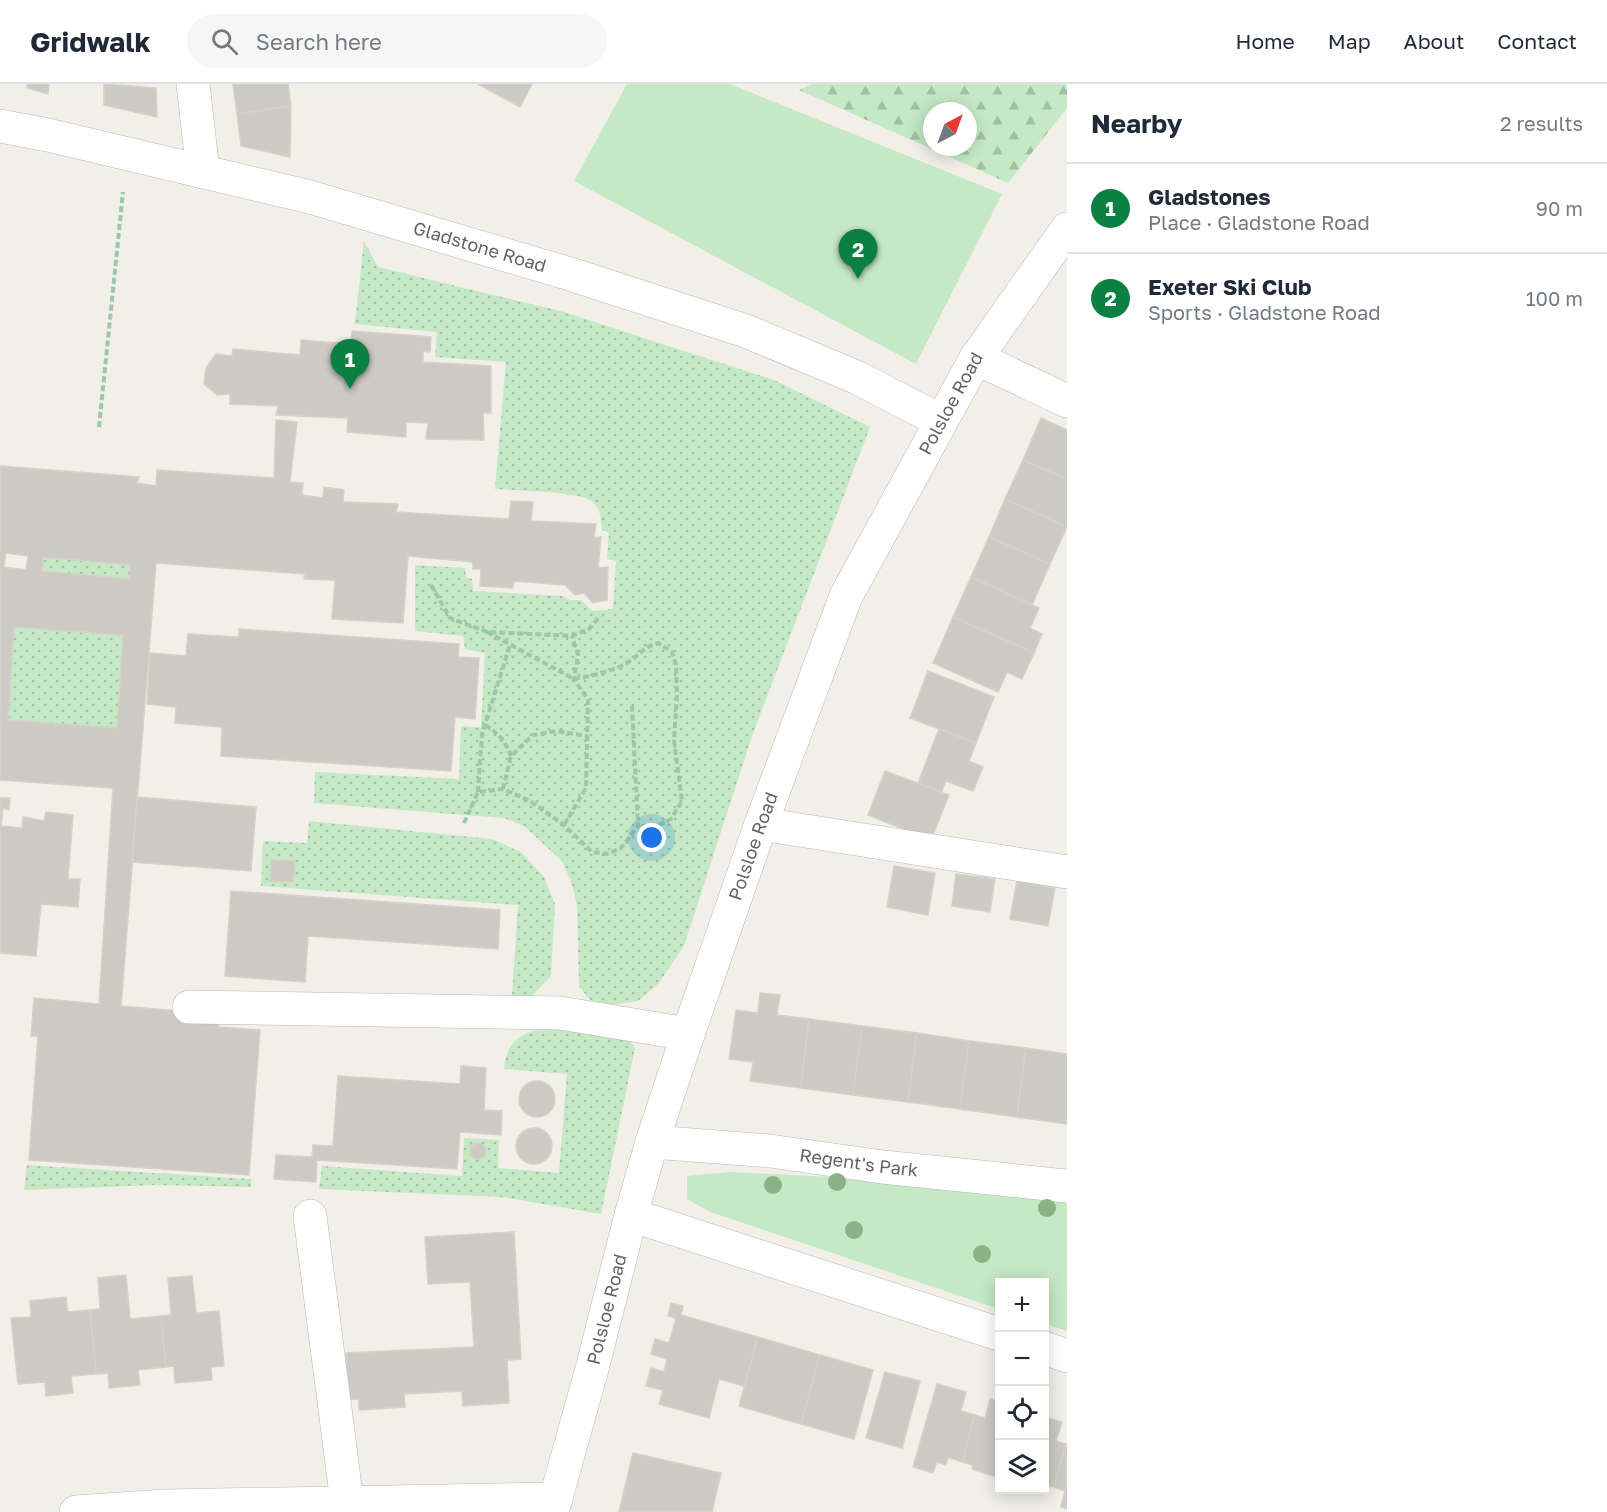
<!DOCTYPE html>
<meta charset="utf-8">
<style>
body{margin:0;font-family:"Golos Text",sans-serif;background:#f6f6f7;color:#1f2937}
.controls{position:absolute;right:18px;bottom:18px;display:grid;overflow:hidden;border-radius:0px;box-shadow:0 3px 15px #0003}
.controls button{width:54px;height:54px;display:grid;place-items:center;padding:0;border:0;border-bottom:2px solid #e0e1e3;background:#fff;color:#1f2937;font:30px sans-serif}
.compass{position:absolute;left:923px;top:18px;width:54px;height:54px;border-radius:50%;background:#fff;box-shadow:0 3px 15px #0003;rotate:41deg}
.you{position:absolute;left:652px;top:754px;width:21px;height:21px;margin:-15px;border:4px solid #fff;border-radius:50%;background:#1a73e8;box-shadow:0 0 0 9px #1a73e833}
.badge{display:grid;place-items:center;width:39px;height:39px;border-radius:50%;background:#0b8043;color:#fff;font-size:20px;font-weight:700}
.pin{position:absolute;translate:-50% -50px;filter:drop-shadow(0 2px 3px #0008)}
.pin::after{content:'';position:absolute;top:32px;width:21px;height:18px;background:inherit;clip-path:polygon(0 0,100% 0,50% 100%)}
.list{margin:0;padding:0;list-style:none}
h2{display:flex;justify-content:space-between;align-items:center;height:78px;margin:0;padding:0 24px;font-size:26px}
h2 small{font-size:20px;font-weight:400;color:#747a83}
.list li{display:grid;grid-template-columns:39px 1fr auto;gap:18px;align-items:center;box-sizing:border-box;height:90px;padding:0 24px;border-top:2px solid #e0e1e3}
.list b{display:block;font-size:22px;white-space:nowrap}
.list p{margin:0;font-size:20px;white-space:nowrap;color:#747a83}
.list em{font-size:20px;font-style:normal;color:#747a83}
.icon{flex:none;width:33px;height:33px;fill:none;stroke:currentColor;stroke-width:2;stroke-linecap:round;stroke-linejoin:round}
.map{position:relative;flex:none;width:1067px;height:1428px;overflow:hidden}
header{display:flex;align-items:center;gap:36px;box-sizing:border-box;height:84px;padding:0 30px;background:#fff;border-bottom:2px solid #e0e1e3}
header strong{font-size:28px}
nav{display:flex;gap:33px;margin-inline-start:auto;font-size:21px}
.search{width:420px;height:54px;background:#f6f6f7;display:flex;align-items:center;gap:15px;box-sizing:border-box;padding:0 21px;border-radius:33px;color:#747a83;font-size:22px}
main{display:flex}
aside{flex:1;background:#fff}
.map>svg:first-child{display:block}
</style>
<header>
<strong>Gridwalk</strong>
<div class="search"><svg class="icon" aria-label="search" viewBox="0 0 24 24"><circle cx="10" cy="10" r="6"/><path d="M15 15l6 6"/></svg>Search here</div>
<nav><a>Home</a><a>Map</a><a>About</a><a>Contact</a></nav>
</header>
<main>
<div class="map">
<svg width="1067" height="1428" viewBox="0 0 1067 1428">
<defs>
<pattern id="grass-dots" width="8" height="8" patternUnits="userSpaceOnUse" patternTransform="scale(1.5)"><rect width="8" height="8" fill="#c5e8c5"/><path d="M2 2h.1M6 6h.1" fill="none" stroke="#a3c0a4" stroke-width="1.8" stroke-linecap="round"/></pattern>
<pattern id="forest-firs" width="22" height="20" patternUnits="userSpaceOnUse" patternTransform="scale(1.5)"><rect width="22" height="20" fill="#c5e8c5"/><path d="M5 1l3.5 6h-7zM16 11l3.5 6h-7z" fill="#a3c0a4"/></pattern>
</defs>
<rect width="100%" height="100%" fill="#f1efe8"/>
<g fill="url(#grass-dots)">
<path d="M364 157 378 183 564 228 659 259 774 296 870 343 753 649 684 862 658 900 638 917 611 921 590 916 579 902 577 821 571 797 562 777 524 742 504 734 314 719 315 688 459 695 461 642 481 643 485 569 465 565 463 552 415 547V481L465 484 466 493 472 495 473 507 562 512 570 516H581L593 527 613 525 616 477 607 475 609 449 602 446C601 435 601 423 590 416 578 408 513 406 495 405L506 278 435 273 437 248 355 240Z"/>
<polygon points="43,473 130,481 129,495 42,487"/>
<polygon points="14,543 123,551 117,644 8,636"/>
<polygon points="309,737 492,755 521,768 544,793 555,820 551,892 532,912 512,912 518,821 261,802 263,757 307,759"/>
<path d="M542 945 617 949 629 956 635 964 601 1130 502 1113 319 1105 322 1082 462 1092 464 1054 499 1056 498 1084 559 1089 567 990 504 985C507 958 517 951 542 945Z"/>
<polygon points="27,1081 251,1095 251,1103 156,1101 24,1106"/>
</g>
<path fill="url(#forest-firs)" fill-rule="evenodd" d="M812 0H1067V24L1008 99 799 6ZM932 27H968V63H932Z"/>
<g fill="#c5e8c5">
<polygon points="627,0 730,0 1002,110 916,280 574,97"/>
<polygon points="730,1088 833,1093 1067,1118 1067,1247 1045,1240 1044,1198 999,1198 999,1225 710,1128 687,1115 687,1092"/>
</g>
<g fill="#cccac5" stroke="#d6d1c6" stroke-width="1.5" fill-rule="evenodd">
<polygon points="27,0 49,0 48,10 27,4"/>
<polygon points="104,0 156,4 157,33 104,21"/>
<polygon points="233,0 288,0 291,22 237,30"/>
<polygon points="478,0 532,0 520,23"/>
<polygon points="291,22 290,73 241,62 237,30"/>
<polygon points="352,247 431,253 430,268 423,267 423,278 491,282 491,329 483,329 484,356 426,355 428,339 406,338 406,353 347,348 348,334 276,331 278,322 230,320 230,310 217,311 204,300 206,284 216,270 232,272 233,265 300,271 301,256 351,260"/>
<polygon points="1041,334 1067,346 1067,395 1023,376"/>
<path d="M276 336 297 338 290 398 303 399 302 411 323 414 324 403 344 406 343 418 398 420 396 428 509 435 511 417 533 418 531 437 596 440 594 454 601 453 598 484 608 483 607 516 593 519 584 509 575 511 565 501 514 497 513 504 480 502 481 485H473V478L408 472 403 539 332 535 335 496 304 495 305 490 156 479 121 922 221 931 218 943 260 946 249 1091 29 1076 38 952H31L34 914 99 920 113 704 0 696V382L139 393 137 399 156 402 157 386 274 394ZM6 469 28 472 26 486 4 483ZM43 473 130 481 129 495 42 487ZM14 543 123 551 117 644 8 636Z"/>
<polygon points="1023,376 1067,395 1067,443 1005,415"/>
<polygon points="1005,415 1067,443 1050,480 989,453"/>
<polygon points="989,453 1050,480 1032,521 971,493"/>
<polygon points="971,493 1039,524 1030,544 1042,550 1034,569 953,533"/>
<polygon points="953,533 1034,569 1022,595 1007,588 998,608 933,579"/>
<polygon points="239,545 459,560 458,573 479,574 475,635 455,633 451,687 221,672 222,643 175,639 176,623 147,620 150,569 186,572 188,550 239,553"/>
<polygon points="928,587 994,613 976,659 910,634"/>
<polygon points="939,645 976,659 969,677 983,683 973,707 946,697 941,709 918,699"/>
<polygon points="885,687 949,711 931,756 868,731"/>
<polygon points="137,713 256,723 251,787 132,778"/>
<polygon points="0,714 10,714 9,726 3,724 1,742 22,744 23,733 44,737 46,728 73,731 68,795 80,795 78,823 41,820 36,872 0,869"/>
<polygon points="272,776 295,777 293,798 270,797"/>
<polygon points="894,782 935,789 928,831 887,823"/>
<polygon points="956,790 995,795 990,828 952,822"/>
<polygon points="1017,797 1055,804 1048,842 1010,835"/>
<polygon points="231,807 500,826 498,865 308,852 305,898 225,892"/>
<polygon points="760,909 780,911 777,931 809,935 801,1004 750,997 753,978 729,975 736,926 758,929"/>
<polygon points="809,935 862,942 853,1011 801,1004"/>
<polygon points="862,942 917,949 908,1018 853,1011"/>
<polygon points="917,949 969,957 960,1025 908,1018"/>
<polygon points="969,957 1026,964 1017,1033 960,1025"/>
<polygon points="1026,964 1067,970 1067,1040 1017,1033"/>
<polygon points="461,982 486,984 484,1026 502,1027 501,1051 460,1048 457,1085 317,1076 316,1098 274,1095 276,1071 312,1073 313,1061 333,1062 338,992 460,1000"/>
<circle cx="537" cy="1015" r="18"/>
<circle cx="534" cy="1062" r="18"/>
<circle cx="478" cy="1067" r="8"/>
<polygon points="514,1148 521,1275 507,1276 509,1319 463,1322 462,1307 404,1310 405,1323 359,1326 359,1315 348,1316 346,1269 474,1263 470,1198 428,1200 425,1153"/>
<polygon points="126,1191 130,1235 161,1232 166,1283 138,1286 140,1301 109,1304 108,1289 96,1290 90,1226 100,1225 98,1194"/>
<polygon points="192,1192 196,1229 219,1227 224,1282 211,1283 212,1296 175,1299 174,1282 166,1283 161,1232 171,1231 168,1194"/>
<polygon points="66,1213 68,1228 90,1226 96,1290 71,1292 73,1309 46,1312 45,1298 18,1300 11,1234 31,1233 30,1217"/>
<polygon points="671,1219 683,1222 681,1231 758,1253 744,1302 719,1295 709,1334 659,1320 663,1306 646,1302 651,1284 664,1288 667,1275 651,1270 655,1255 669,1259 676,1234 668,1232"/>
<polygon points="758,1253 820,1271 801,1340 739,1322"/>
<polygon points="820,1271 873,1286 854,1355 801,1340"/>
<polygon points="885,1288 920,1297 902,1364 866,1354"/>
<polygon points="937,1300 966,1308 961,1327 975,1331 962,1378 948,1373 946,1381 937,1378 933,1389 913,1383"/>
<polygon points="990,1315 999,1318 999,1394 972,1385 973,1381 962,1378 975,1331 985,1334"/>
<polygon points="1044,1333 1062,1338 1056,1357 1066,1360 1054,1403 1044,1401"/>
<polygon points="1066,1360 1067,1360 1067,1425 1061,1423 1065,1407 1054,1403"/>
<polygon points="633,1369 721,1389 712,1428 619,1428"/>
</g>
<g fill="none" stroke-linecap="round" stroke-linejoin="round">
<defs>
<g id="minor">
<polyline points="193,0 203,88"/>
<path id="s1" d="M0 42 48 51 310 113 570 190 746 247 858 294 941 337"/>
<polyline points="976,274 1067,317"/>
<polyline points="761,740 1067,788"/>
<polyline points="189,923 560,929 688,950"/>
<path id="s2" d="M652 1058 770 1067 883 1083 1067 1102"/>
<polyline points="631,1131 999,1250"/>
<polyline points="310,1132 347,1418"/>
<polyline points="1044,1264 1067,1272"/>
<polyline points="76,1428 165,1422 556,1415"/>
<path id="s3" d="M552 1428 592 1285 631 1131 652 1058 688 950 761 740 846 512 976 274 1067 145"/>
</g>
</defs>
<use href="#minor" stroke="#b5b8bc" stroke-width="34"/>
<g stroke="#9cc7a9" stroke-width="4" stroke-dasharray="6 3" stroke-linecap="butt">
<polyline points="99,343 123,108"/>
<polyline points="431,501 450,534 487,548 572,552 589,545 600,532"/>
<path d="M487 548 574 595C593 591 613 588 630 577 641 569 644 563 658 559L672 568 676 581 677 612 674 656 682 717 671 735 657 742H638"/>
<path d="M485 641C499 649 505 657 511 672"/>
<polyline points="503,705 511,672 533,651 557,647 587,652"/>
<polyline points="478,708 482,650 510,561"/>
<polyline points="464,739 478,708 503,705 530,717 564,741 592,768 607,770 621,764 638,742 632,621"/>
<polyline points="564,741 586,704 588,616 574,595 578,571 572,552"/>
</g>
<use href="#minor" stroke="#fff" stroke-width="33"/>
</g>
<g fill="#89b387">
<circle cx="837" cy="1098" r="9"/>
<circle cx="773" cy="1101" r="9"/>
<circle cx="1047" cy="1124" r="9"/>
<circle cx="854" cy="1146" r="9"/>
<circle cx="982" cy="1170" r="9"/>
</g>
<g text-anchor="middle" stroke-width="6" stroke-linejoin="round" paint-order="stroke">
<g font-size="18" fill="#5f6368" stroke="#fff">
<text dy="6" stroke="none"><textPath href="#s1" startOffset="495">Gladstone Road</textPath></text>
<text dy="6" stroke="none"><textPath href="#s3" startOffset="1182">Polsloe Road</textPath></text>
<text dy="6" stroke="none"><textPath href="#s3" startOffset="696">Polsloe Road</textPath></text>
<text dy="6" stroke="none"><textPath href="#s2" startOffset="208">Regent's Park</textPath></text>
<text dy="6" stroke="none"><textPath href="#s3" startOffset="210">Polsloe Road</textPath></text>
</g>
</g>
</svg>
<div class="controls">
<button>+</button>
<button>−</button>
<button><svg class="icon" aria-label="locate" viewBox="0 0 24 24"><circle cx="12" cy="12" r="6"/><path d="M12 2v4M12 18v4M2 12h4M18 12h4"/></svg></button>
<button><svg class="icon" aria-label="layers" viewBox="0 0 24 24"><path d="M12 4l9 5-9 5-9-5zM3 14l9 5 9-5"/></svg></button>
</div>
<svg class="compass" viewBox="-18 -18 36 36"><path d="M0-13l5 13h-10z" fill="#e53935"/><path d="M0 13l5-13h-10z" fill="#747a83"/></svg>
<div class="you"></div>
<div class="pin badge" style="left:350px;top:305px">1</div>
<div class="pin badge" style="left:858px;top:195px">2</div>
</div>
<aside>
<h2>Nearby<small>2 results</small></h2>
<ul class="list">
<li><span class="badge">1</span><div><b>Gladstones</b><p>Place · Gladstone Road</p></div><em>90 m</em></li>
<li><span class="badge">2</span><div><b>Exeter Ski Club</b><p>Sports · Gladstone Road</p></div><em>100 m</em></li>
</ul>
</aside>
</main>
